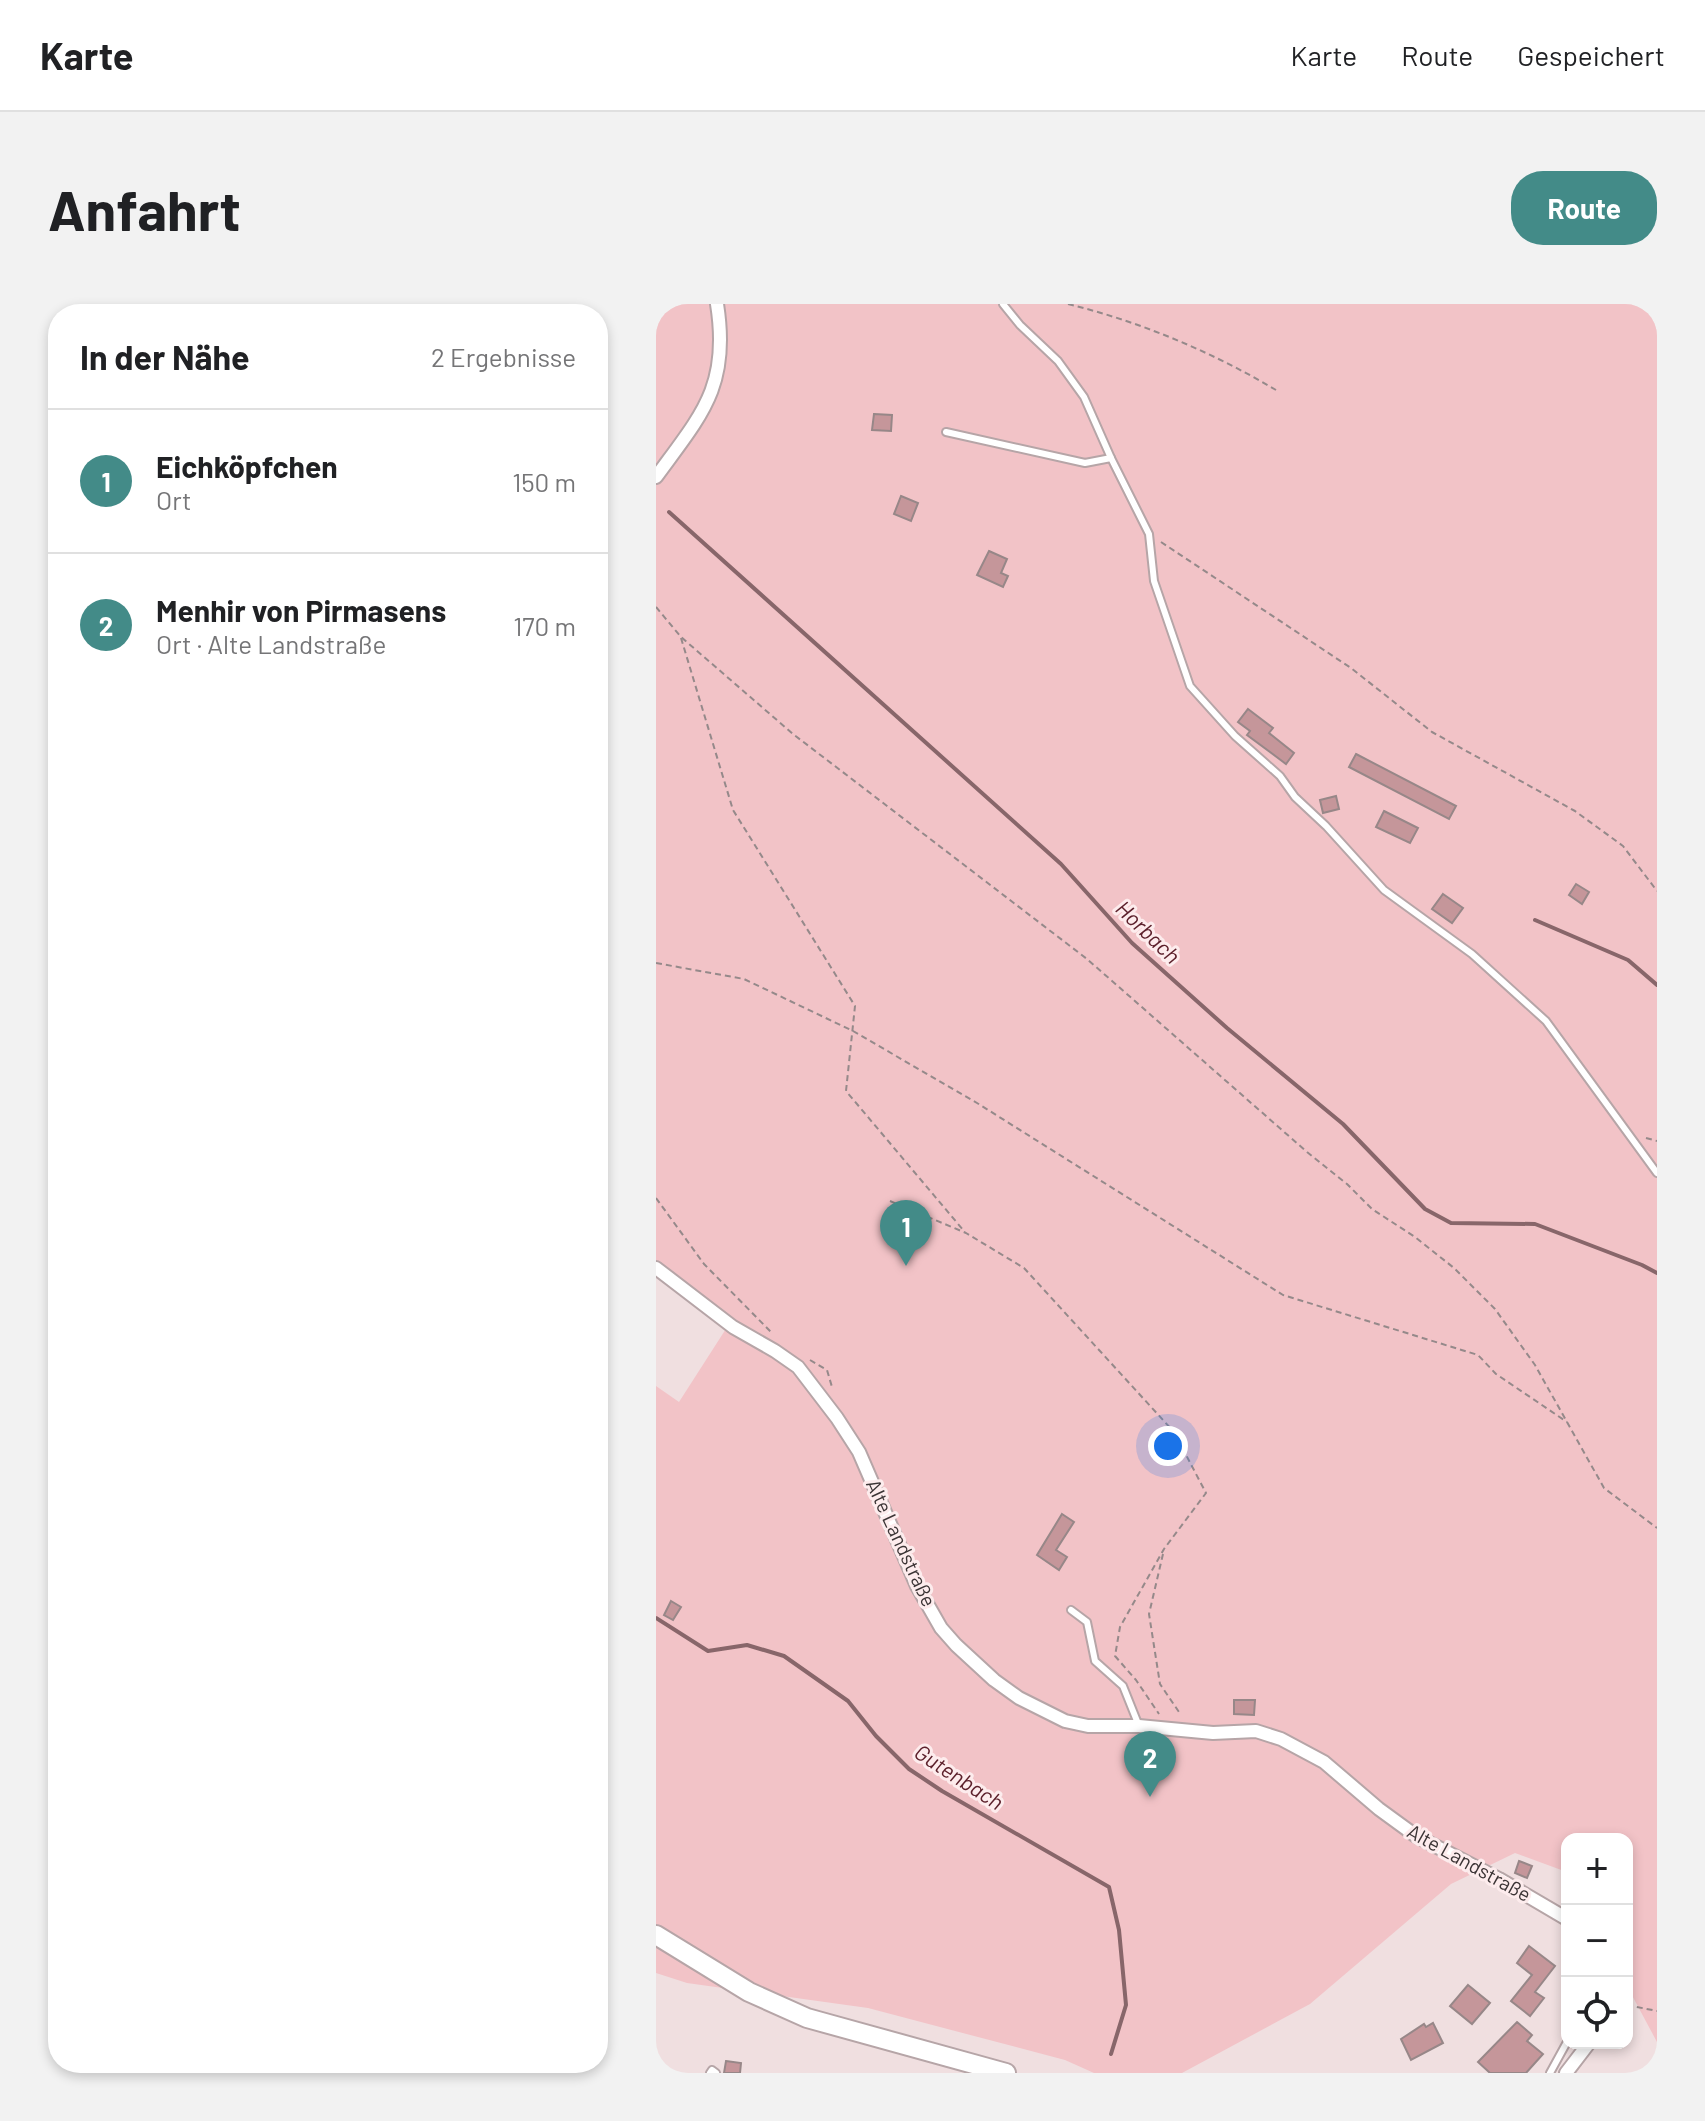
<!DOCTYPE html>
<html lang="de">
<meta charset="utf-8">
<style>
body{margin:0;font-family:Barlow,sans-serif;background:#f2f2f2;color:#202124}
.controls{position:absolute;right:24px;bottom:24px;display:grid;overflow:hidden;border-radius:16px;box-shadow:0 4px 12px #0003}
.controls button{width:72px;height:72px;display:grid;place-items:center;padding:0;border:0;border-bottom:2px solid #e0e0e0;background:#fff;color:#202124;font:40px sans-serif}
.you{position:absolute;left:512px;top:1142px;width:28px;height:28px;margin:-20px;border:6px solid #fff;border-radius:50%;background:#1a73e8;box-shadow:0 0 0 12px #1a73e833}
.badge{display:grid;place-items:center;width:52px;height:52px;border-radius:50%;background:#438b88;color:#fff;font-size:26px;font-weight:700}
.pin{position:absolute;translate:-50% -66px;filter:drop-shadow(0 2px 4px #0008)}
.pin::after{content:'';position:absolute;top:42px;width:28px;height:24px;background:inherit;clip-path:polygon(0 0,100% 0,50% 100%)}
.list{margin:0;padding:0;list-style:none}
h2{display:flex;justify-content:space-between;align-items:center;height:104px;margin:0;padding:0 32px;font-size:34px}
h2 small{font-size:26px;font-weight:400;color:#757577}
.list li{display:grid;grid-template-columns:52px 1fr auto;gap:24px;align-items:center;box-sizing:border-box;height:144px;padding:0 32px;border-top:2px solid #e0e0e0}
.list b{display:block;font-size:30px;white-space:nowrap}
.list p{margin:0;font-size:26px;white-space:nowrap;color:#757577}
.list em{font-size:26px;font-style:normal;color:#757577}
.icon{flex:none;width:44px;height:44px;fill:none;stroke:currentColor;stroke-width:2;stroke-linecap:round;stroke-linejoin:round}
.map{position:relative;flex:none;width:1001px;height:1769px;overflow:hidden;border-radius:32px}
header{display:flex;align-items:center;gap:48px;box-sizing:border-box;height:112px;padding:0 40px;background:#fff;border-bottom:2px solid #e0e0e0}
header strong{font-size:38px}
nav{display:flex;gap:44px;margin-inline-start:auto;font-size:28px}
.intro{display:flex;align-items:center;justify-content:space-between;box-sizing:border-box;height:192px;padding:0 48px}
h1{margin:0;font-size:56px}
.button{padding:20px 36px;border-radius:32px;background:#438b88;color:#fff;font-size:28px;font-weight:700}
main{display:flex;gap:48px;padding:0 48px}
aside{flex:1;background:#fff;border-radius:32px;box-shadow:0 4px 12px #0003}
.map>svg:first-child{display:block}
</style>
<header>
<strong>Karte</strong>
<nav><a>Karte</a><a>Route</a><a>Gespeichert</a></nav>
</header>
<div class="intro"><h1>Anfahrt</h1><a class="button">Route</a></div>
<main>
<aside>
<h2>In der Nähe<small>2 Ergebnisse</small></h2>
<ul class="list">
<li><span class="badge">1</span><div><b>Eichköpfchen</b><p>Ort</p></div><em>150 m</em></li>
<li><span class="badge">2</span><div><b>Menhir von Pirmasens</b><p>Ort · Alte Landstraße</p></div><em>170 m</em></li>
</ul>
</aside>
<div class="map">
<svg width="1001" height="1769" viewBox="0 0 1001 1769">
<rect width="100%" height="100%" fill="#f0dfe0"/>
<polygon fill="#f2c3c7" points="0,0 1001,0 1001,1738 971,1682 971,1535 911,1535 911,1572 908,1567 859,1549 795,1580 654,1700 526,1769 438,1769 409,1756 212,1704 31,1679 0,1669 0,1082 23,1098 75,1017 0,959"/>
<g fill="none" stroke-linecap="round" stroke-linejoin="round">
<g stroke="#88666a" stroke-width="4">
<polyline points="13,208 405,560 476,639 571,724 687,820 769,905 795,919 879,920 986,961 1001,969"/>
<polyline points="879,616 972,656 1001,681"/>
<polyline points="0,1314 52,1347 91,1341 128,1352 192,1397 220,1432 253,1465 286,1487 453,1583 463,1626 470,1701 455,1750"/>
</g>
</g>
<g fill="#c5969a" stroke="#978788" stroke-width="2">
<polygon points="218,110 236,111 235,127 216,126"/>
<polygon points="245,192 262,199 255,217 238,210"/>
<polygon points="333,247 351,255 345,269 352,272 347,283 321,271"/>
<polygon points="592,405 617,424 613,429 638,449 630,460 591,431 594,427 582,418"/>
<polygon points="700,450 800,502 793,515 693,463"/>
<polygon points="680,492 683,505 667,509 664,496"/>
<polygon points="728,507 762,524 754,539 720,523"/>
<polygon points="920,580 933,588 926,600 913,591"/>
<polygon points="787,590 807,604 796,619 776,605"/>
<polygon points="406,1210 418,1218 400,1246 411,1253 403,1266 381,1251"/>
<polygon points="15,1297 25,1303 17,1316 8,1311"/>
<polygon points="578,1396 599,1396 598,1411 578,1410"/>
<polygon points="863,1557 876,1562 871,1574 859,1569"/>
<polygon points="873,1642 899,1662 879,1688 888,1694 874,1712 855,1697 876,1671 861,1659"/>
<polygon points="812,1681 834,1699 816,1720 794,1702"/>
<polygon points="861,1718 876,1731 871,1737 887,1750 870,1769 834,1769 822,1758"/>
<polygon points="777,1719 787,1739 755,1756 745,1735 768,1720 770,1723"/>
<polygon points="70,1757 85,1759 84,1769 68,1769"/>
</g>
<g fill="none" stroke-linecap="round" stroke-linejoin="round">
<defs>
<g id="service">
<polyline points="347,0 364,21 402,57 428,93 455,154 493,230 498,277 534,382 579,432 624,472 639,493 670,522 728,586 816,650 890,717 1001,869"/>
<polyline points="290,128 429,159 455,154"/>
<polyline points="415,1306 431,1318 439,1357 467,1382 483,1422"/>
<polyline points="54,1769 56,1766 60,1769"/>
<polyline points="894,1769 911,1738"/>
</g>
<g id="minor">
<path d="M0 173C46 110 74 82 61 0"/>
<polyline points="0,964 77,1023 119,1047 142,1063 181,1114 203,1148 261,1282 285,1324 300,1341 338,1376 363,1394 409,1417 432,1422 483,1422 557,1429 600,1427 625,1435 668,1458 723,1505 760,1532 843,1575 911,1615"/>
<polyline points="910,1769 933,1739"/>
</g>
<polyline id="secondary" points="0,1631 93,1688 151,1714 350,1769"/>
</defs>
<use href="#service" stroke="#b6a5a7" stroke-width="10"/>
<use href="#minor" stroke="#b6a5a7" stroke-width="16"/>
<use href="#secondary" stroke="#b6a5a7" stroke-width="22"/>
<g stroke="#95898a" stroke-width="2" stroke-dasharray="6 4" stroke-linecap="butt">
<path d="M412 0C485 18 556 48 620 86"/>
<polyline points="505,238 695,364 776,428 919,507 967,542 1001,587"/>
<polyline points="0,303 25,333 137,430 431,655 651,848 691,880 716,905 759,933 798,964 839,1005 879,1061 948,1184 1001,1224"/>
<polyline points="25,334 77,506 199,702 190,787 308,927"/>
<polyline points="0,659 88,675 197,727 321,799 627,991 822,1051 840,1070 911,1118"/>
<polyline points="990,834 1001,837"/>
<polyline points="0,894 48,960 116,1029"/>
<polyline points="234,897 310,929 368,964 518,1128 550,1189 508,1245 464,1323 459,1352 480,1376 503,1410"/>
<polyline points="154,1056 171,1066 176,1083"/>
<polyline points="507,1250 493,1310 504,1380 525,1411"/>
<polyline points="971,1701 1001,1707"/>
</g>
<use href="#service" stroke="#fff" stroke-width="6"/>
<use href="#minor" stroke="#fff" stroke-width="12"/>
<use href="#secondary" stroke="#fff" stroke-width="18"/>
</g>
<g text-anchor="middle" stroke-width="6" stroke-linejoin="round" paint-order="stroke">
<g font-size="20" fill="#3b3435" stroke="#fdeced">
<text transform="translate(245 1239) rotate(65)" y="7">Alte Landstraße</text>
<text transform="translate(813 1559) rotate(29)" y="7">Alte Landstraße</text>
</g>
<g font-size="22" font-style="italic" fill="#5d212c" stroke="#fdeced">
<text transform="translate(492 628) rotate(44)" y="8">Horbach</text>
<text transform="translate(303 1473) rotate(33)" y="8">Gutenbach</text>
</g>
</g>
</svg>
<div class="controls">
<button>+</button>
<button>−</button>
<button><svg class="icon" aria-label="locate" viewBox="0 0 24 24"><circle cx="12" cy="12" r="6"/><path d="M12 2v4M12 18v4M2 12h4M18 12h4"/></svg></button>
</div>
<div class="you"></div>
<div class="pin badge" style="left:250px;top:962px">1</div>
<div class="pin badge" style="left:494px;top:1493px">2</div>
</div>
</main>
